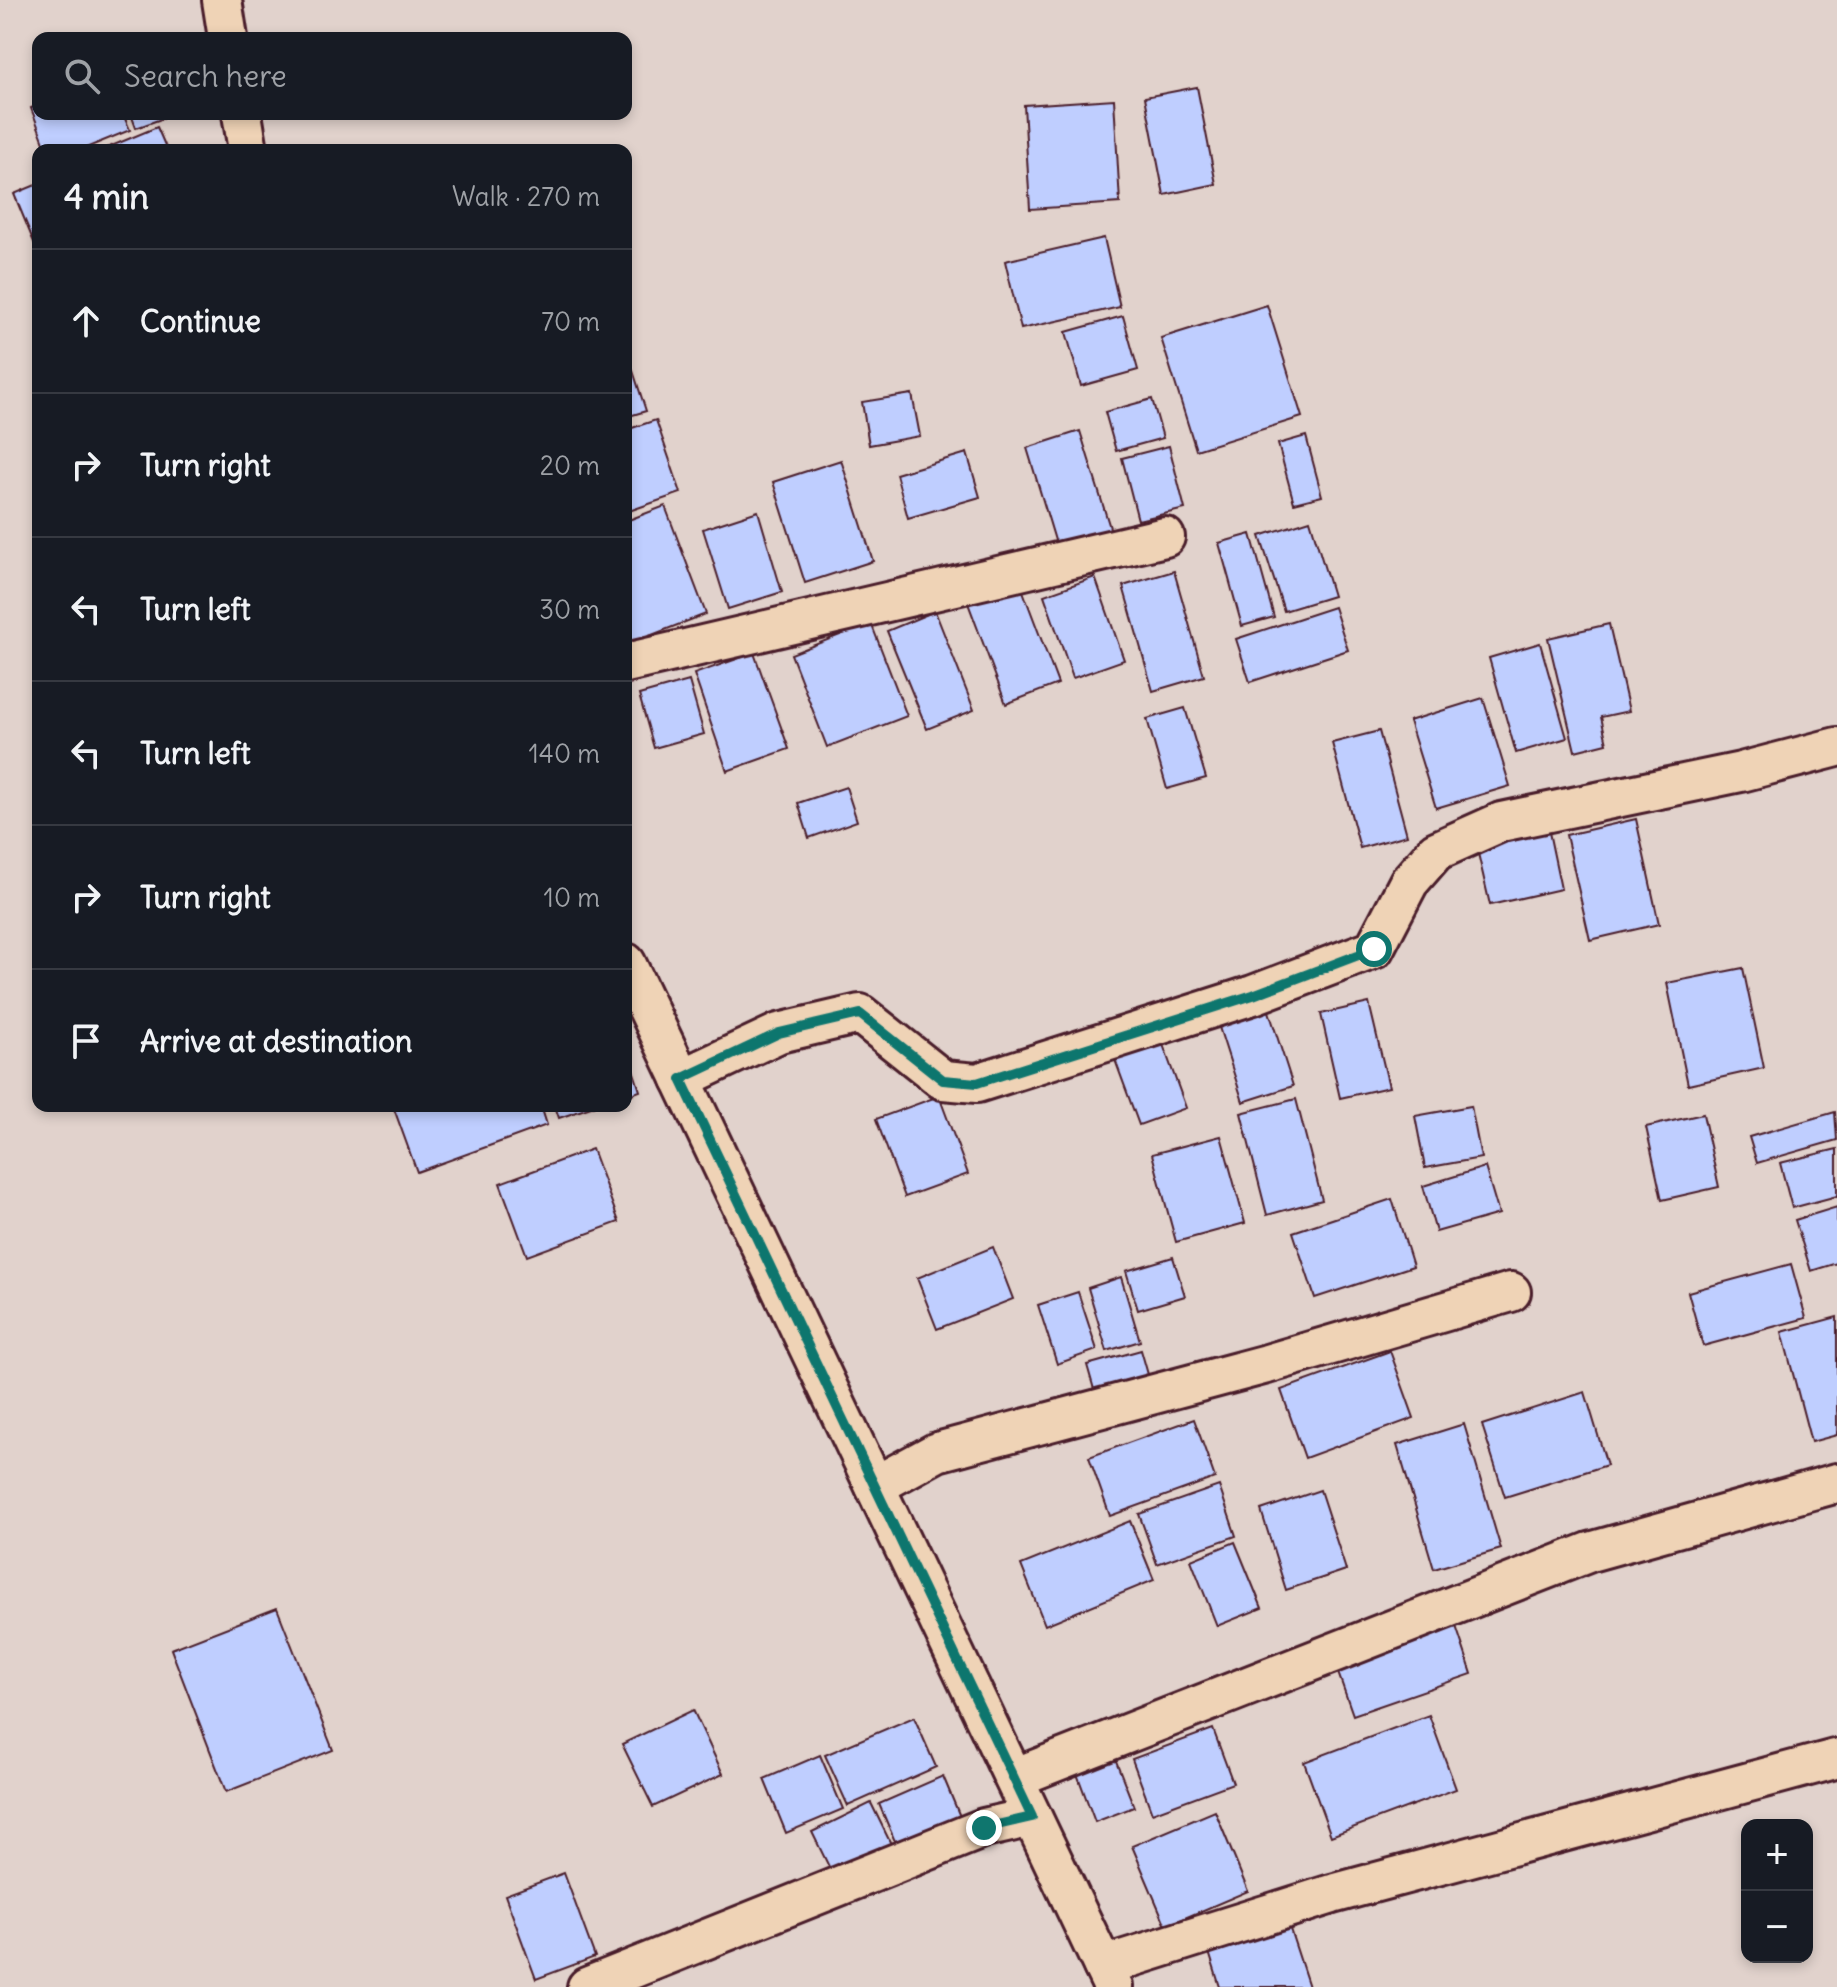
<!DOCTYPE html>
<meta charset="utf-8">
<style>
body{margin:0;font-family:Delius,sans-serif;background:#242831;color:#f1f3f6}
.controls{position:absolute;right:24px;bottom:24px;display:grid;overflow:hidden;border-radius:16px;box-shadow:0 4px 12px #0003}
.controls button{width:72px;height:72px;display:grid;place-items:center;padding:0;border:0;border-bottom:2px solid #363941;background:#171b24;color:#f1f3f6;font:40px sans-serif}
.stop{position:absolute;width:24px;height:24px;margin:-18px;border:6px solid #0f766e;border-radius:50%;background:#fff}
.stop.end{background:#0f766e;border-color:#fff;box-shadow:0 2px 8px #0008}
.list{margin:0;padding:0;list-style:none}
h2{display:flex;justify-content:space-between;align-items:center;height:104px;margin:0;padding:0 32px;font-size:34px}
h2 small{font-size:26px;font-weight:400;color:#9ea1a6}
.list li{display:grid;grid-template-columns:52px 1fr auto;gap:24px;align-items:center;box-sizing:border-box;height:144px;padding:0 32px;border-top:2px solid #363941}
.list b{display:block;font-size:30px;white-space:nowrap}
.list em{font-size:26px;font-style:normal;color:#9ea1a6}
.icon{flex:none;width:44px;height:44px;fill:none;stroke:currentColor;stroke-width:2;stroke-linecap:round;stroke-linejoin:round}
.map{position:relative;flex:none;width:1837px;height:1987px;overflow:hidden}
.search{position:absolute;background:#171b24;box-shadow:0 4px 12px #0003;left:32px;top:32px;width:600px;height:88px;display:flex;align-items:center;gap:20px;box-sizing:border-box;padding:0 28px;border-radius:16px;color:#9ea1a6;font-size:30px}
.panel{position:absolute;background:#171b24;box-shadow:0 4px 12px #0003;left:32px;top:144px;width:600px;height:968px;border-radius:16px}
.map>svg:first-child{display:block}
</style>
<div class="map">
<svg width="1837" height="1987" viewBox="0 0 1837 1987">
<rect width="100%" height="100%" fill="#e1d2cc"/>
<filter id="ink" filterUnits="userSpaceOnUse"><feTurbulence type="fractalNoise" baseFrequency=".0125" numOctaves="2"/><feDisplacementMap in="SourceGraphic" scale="16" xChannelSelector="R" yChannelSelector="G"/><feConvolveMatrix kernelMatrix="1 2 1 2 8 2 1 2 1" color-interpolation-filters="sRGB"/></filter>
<g filter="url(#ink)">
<g fill="#bfceff" stroke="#4a1f2b" stroke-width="2">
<polygon points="1197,87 1216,184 1164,195 1145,97"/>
<polygon points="1114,99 1120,203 1030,209 1024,105"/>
<polygon points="38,105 38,114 123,114 130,130 81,150 47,150 31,108"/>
<polygon points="131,114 175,114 136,128"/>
<polygon points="157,127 167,150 102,150"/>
<polygon points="38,184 38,252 14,194"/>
<polygon points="1104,238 1120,307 1021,329 1005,261"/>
<polygon points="1267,305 1302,417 1196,450 1161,338"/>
<polygon points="1123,316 1138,370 1081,386 1066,332"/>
<polygon points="626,349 646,411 626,417"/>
<polygon points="912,394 920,436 869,445 862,402"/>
<polygon points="1152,399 1163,438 1116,451 1105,412"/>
<polygon points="656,420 681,493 626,512 626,430"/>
<polygon points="1080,431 1111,531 1057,547 1027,448"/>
<polygon points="1306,436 1322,496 1294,503 1278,444"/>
<polygon points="1169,446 1185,509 1138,520 1122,458"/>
<polygon points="967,453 980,497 908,518 896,474"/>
<polygon points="841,460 873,561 805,583 773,482"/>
<polygon points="665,506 706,614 626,645 626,521"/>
<polygon points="758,511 782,592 728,609 703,529"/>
<polygon points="1310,520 1333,596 1284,611 1260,536"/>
<polygon points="1251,534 1274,617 1242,626 1219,543"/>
<polygon points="1174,571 1204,676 1153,691 1123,586"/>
<polygon points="1095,577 1124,660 1073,678 1044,595"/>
<polygon points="1020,583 1058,684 1006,704 968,603"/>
<polygon points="1334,607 1348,650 1250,682 1236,639"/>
<polygon points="935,611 974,710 927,729 887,631"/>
<polygon points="871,623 907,716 827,747 791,654"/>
<polygon points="1609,624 1629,711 1601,717 1607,743 1575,751 1548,638"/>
<polygon points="1540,643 1567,738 1516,753 1489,658"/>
<polygon points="754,653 789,749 727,771 694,674"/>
<polygon points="689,681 704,734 654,748 639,695"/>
<polygon points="1483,698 1510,786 1436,808 1409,721"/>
<polygon points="1185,708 1206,778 1167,789 1147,719"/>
<polygon points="1379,731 1407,835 1360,848 1332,743"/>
<polygon points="846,787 857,821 809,838 798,803"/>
<polygon points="1636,819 1659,924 1590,940 1566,835"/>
<polygon points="1549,832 1561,889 1490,905 1477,849"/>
<polygon points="1743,968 1764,1068 1688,1085 1667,983"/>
<polygon points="1369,1003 1389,1087 1340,1098 1321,1014"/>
<polygon points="1268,1008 1293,1086 1243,1102 1218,1024"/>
<polygon points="1161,1039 1186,1108 1139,1125 1114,1057"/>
<polygon points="626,1048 640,1091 626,1096"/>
<polygon points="939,1096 968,1174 905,1197 876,1119"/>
<polygon points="1296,1099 1322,1200 1267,1215 1241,1113"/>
<polygon points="393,1106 541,1106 547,1125 417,1172"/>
<polygon points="555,1106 594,1106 559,1118"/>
<polygon points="1471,1106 1481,1158 1425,1168 1415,1116"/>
<polygon points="1835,1112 1837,1140 1757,1163 1749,1137"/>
<polygon points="1703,1114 1719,1187 1662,1200 1646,1127"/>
<polygon points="1221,1136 1245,1223 1176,1242 1152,1154"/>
<polygon points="592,1149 619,1222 527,1256 500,1183"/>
<polygon points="1837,1149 1837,1196 1792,1208 1780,1163"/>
<polygon points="1485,1167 1499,1214 1436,1232 1423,1186"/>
<polygon points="1392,1199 1413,1266 1315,1298 1293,1232"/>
<polygon points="1837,1207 1837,1263 1811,1271 1795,1220"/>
<polygon points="993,1247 1013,1299 937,1329 917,1278"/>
<polygon points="1173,1257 1185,1296 1138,1310 1126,1271"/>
<polygon points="1791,1264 1806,1318 1703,1346 1688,1292"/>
<polygon points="1121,1277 1140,1341 1107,1351 1088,1288"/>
<polygon points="1078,1292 1097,1350 1057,1364 1038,1305"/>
<polygon points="1837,1317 1837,1435 1811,1442 1782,1332"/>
<polygon points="1141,1350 1151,1385 1097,1400 1087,1365"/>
<polygon points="1390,1351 1414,1418 1305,1458 1281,1390"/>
<polygon points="1585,1392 1607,1465 1505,1497 1482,1425"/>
<polygon points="1194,1419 1215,1478 1110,1516 1089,1457"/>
<polygon points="1464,1424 1501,1549 1434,1569 1397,1445"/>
<polygon points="1219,1486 1236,1536 1157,1564 1139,1514"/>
<polygon points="1320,1490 1346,1570 1286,1590 1261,1510"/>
<polygon points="1130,1521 1154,1580 1045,1625 1021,1565"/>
<polygon points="1235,1542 1262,1608 1217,1626 1191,1560"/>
<polygon points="277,1608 333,1750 226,1792 171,1649"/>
<polygon points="1455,1623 1472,1674 1353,1715 1335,1664"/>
<polygon points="693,1710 723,1774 653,1807 622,1744"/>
<polygon points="1429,1715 1456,1789 1331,1836 1304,1762"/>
<polygon points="914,1717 936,1767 848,1806 825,1755"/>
<polygon points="1213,1729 1233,1783 1152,1813 1132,1759"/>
<polygon points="1111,1748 1134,1807 1095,1822 1073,1763"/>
<polygon points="820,1755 843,1809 786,1833 764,1779"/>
<polygon points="943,1776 961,1819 897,1846 879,1804"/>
<polygon points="871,1803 892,1846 833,1875 812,1832"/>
<polygon points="1215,1811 1248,1891 1166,1926 1132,1846"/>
<polygon points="564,1873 595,1957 536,1979 505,1895"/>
<polygon points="1288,1923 1309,1987 1220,1987 1208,1949"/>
</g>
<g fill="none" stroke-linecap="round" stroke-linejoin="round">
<defs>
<g id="minor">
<polyline points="222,0 228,38"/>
<polyline points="242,114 248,150"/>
<polyline points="626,663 1165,537"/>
<polyline points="626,963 1113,1987"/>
<polyline points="681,1079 779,1033 860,1014 943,1080 977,1083 1253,995 1374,949 1409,882 1436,851 1501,822 1741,772 1837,747"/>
<polyline points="875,1486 937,1452 1267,1364 1511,1292"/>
<polyline points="1014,1778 1590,1552 1837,1483"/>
<polyline points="1103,1966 1332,1894 1835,1759"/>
<polyline points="587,1987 984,1828 1032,1817"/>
</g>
</defs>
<use href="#minor" stroke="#4a1f2b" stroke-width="44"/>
<use href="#minor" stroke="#efd3b6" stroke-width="38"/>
</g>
</g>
<g fill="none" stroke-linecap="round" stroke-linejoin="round" filter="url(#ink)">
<polyline stroke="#0f766e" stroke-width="10" points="984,1828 1032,1817 681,1079 779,1033 860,1014 943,1080 977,1083 1253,995 1374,949"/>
</g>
</svg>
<div class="controls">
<button>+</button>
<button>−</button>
</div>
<div class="stop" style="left:1374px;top:949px"></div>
<div class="stop end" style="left:984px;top:1828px"></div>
<div class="search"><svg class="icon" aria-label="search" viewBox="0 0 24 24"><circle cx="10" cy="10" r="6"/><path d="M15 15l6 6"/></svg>Search here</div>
<section class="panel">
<h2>4 min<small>Walk · 270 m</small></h2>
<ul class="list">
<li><svg class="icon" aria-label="ahead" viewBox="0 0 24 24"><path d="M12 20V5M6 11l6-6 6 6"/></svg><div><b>Continue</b></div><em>70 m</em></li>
<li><svg class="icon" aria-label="right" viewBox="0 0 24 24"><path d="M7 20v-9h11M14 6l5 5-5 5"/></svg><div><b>Turn right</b></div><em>20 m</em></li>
<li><svg class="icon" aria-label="left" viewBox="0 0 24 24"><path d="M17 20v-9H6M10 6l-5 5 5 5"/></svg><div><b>Turn left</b></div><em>30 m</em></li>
<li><svg class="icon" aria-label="left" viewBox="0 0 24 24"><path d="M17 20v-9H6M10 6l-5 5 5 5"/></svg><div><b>Turn left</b></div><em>140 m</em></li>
<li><svg class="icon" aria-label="right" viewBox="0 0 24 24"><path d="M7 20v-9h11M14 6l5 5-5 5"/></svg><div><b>Turn right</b></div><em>10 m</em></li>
<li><svg class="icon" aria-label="arrive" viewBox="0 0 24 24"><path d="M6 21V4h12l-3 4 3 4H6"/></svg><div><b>Arrive at destination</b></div></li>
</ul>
</section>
</div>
